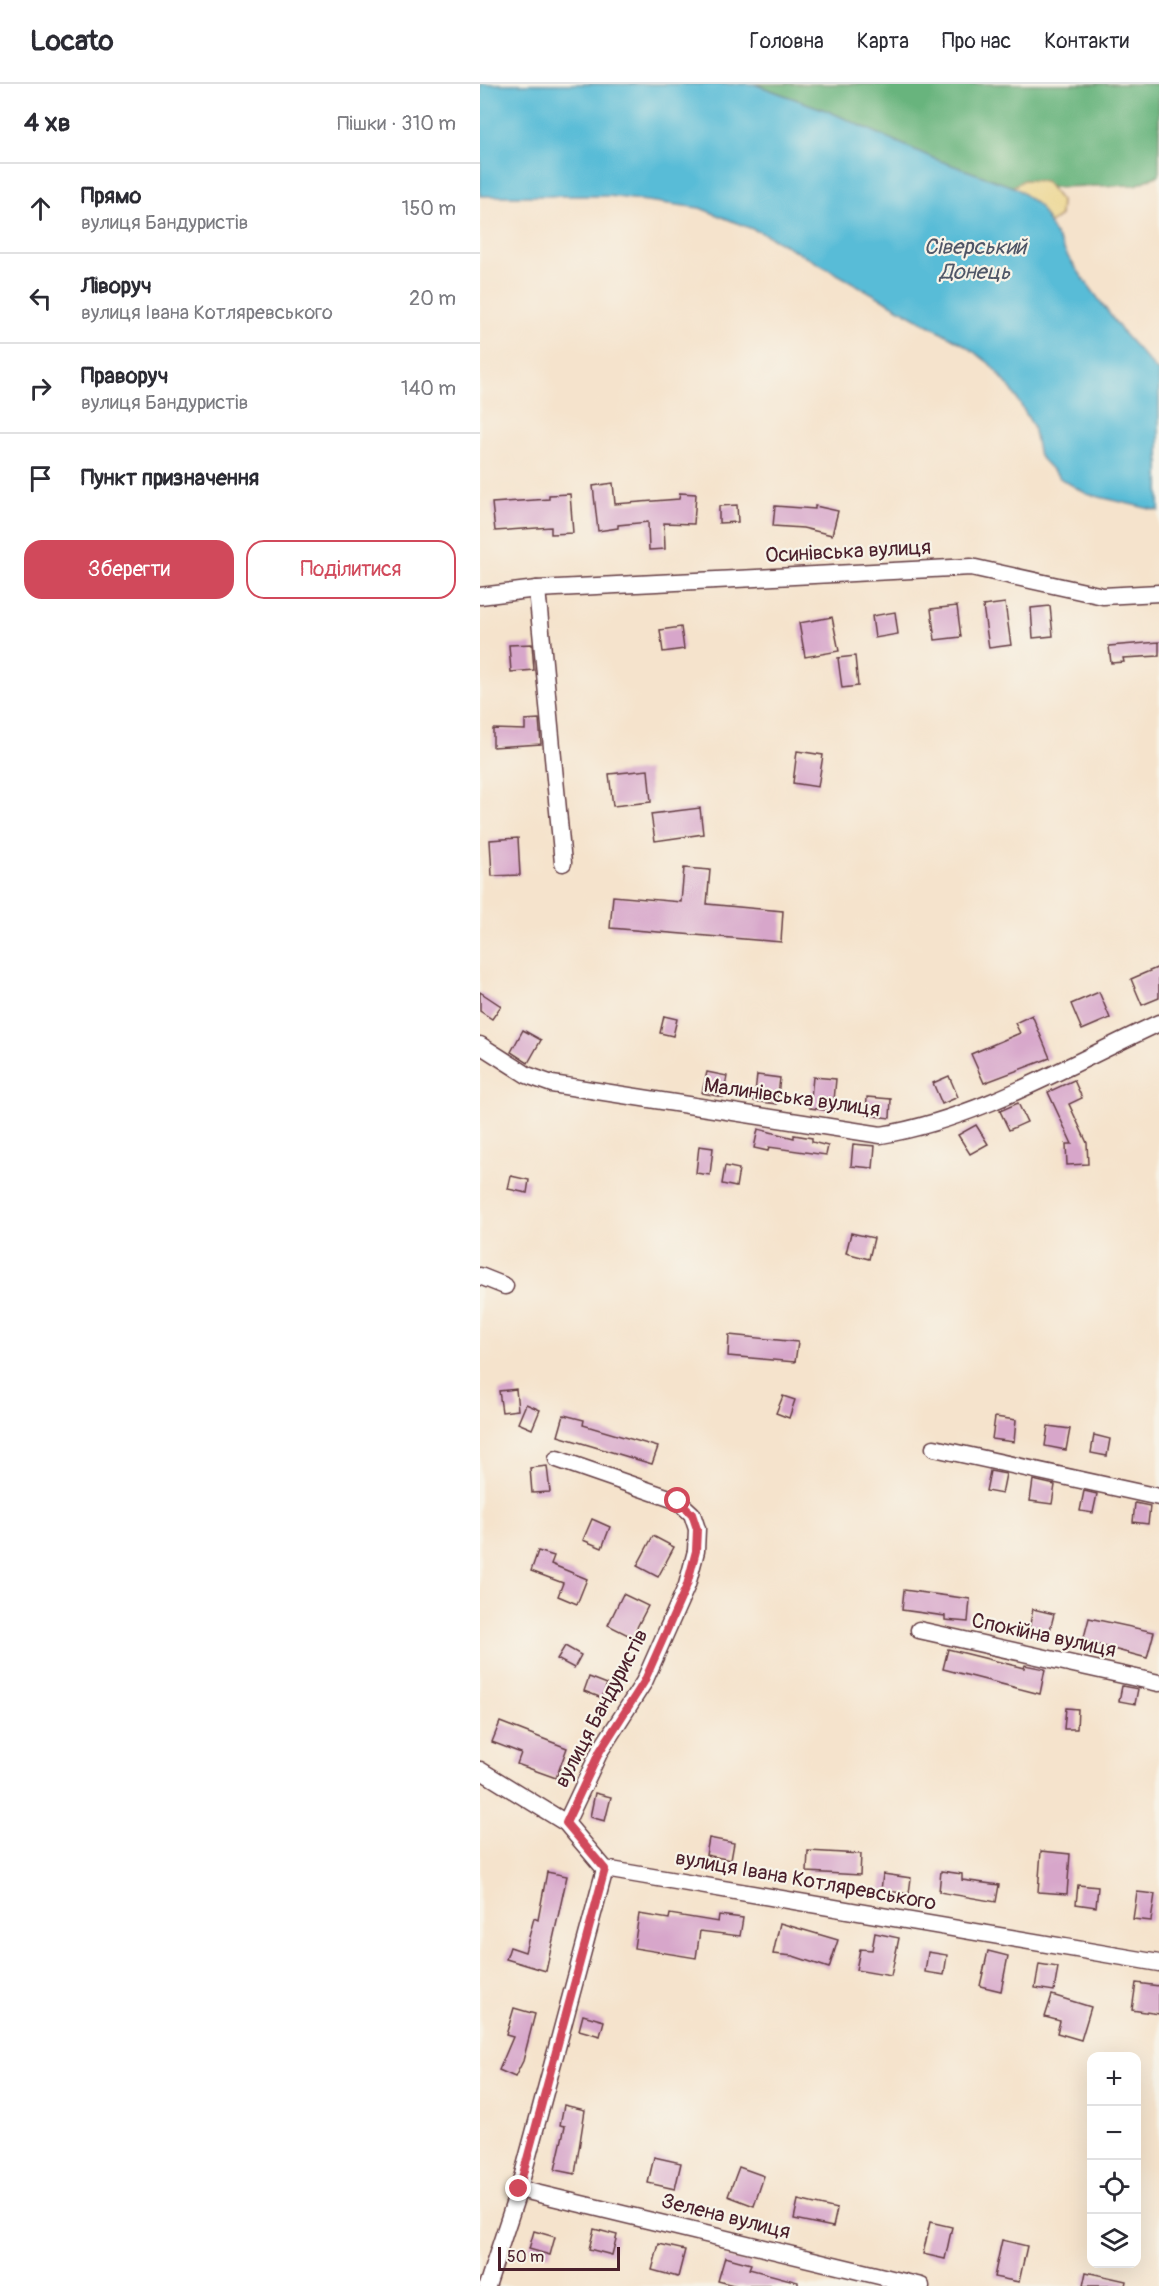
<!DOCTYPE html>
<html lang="uk">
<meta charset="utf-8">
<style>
body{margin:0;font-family:Pangolin,sans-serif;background:#f7f7f7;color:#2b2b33}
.controls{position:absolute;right:18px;bottom:18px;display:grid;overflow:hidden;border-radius:12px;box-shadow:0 6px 24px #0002}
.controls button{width:54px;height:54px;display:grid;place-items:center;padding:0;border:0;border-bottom:2px solid #e1e1e2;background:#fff;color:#2b2b33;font:30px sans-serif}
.scale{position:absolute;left:18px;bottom:15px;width:122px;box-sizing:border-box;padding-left:6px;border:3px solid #4a1f2b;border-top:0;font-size:16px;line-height:21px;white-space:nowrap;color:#4a1f2b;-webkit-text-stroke:4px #f7f3e8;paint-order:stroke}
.stop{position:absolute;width:18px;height:18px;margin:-14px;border:4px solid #d1495b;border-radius:50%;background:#fff}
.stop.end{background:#d1495b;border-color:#fff;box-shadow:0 2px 6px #0008}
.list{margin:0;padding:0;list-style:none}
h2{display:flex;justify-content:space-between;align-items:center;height:78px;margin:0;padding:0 24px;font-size:26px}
h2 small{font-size:20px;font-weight:400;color:#7c7c81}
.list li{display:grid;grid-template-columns:39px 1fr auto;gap:18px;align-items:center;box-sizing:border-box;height:90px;padding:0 24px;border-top:2px solid #e1e1e2}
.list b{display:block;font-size:22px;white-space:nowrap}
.list p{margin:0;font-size:20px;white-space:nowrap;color:#7c7c81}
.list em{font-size:20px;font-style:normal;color:#7c7c81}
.actions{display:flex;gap:12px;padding:18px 24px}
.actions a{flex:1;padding:14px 0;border:2px solid #d1495b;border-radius:18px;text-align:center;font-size:21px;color:#d1495b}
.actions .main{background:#d1495b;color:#fff}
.icon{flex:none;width:33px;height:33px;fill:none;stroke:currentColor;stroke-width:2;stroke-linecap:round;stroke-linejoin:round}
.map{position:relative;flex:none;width:679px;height:2202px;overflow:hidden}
header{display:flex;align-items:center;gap:36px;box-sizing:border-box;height:84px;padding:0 30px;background:#fff;border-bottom:2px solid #e1e1e2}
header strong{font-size:28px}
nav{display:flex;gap:33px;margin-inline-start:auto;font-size:21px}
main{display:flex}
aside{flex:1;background:#fff}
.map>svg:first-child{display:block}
</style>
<header>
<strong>Locato</strong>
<nav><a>Головна</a><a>Карта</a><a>Про нас</a><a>Контакти</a></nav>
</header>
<main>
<aside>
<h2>4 хв<small>Пішки · 310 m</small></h2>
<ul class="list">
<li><svg class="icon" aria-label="ahead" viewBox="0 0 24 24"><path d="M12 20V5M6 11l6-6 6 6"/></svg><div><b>Прямо</b><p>вулиця Бандуристів</p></div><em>150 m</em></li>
<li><svg class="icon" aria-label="left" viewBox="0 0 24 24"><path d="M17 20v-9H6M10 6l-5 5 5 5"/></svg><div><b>Ліворуч</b><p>вулиця Івана Котляревського</p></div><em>20 m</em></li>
<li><svg class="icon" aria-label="right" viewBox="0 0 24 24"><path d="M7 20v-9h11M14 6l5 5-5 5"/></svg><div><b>Праворуч</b><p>вулиця Бандуристів</p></div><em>140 m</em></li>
<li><svg class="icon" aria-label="arrive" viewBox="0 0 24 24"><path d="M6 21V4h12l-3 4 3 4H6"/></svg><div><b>Пункт призначення</b></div></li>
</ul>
<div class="actions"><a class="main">Зберегти</a><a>Поділитися</a></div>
</aside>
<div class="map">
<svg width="679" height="2202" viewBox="0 0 679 2202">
<rect width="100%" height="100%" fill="#f7f3e8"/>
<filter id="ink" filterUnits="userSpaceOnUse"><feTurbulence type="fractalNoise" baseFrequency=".0167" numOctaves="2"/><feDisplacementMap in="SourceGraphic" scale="12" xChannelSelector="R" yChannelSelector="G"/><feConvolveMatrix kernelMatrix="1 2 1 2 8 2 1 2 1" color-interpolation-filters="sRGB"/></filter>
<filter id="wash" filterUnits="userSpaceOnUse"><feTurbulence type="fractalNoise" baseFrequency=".008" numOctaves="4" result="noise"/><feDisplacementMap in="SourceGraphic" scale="24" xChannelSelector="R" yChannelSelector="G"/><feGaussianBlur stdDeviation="1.35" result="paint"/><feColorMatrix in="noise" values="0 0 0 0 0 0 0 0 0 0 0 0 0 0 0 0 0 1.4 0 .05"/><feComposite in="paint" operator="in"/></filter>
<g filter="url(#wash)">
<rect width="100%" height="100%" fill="#f5e3cc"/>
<polygon fill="#67b47d" stroke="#586a54" stroke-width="1.5" points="274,0 679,0 679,91 656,101 536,104 455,75 348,27"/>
<polygon fill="#eeda9e" stroke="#9c7c64" stroke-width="1.5" points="544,96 565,97 581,117 580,132 563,144 527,106"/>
<polygon fill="#59bcd7" stroke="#526e81" stroke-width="1.5" points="0,0 274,0 348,27 455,75 536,104 559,122 590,176 644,250 679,289 679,427 607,410 581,395 559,372 553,342 532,306 509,279 483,260 287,151 220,124 129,112 0,112"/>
<g id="blocks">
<g fill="#d7a6ca">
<polygon points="133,399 135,420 199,415 200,409 216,410 214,440 184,439 185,465 169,466 168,438 138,441 138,444 118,447 113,402"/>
<polygon points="90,410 93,449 71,450 71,443 15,447 12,419 69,415 69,411"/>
<polygon points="257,421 258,438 239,439 239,422"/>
<polygon points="295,422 335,425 335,422 358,427 352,451 323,444 293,442"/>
<polygon points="525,519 531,561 509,564 503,522"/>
<polygon points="477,522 481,553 455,556 451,525"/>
<polygon points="570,522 573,552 553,554 551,524"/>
<polygon points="415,528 418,550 395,554 392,532"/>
<polygon points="352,533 359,567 325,573 319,539"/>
<polygon points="201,543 204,565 183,568 180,546"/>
<polygon points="679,558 679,572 643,574 644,578 631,579 629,562"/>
<polygon points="52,560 54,586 31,588 29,561"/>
<polygon points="375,572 378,602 362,604 358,574"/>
<polygon points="59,635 61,660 13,663 13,645 45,646 45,636"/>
<polygon points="317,667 343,671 338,703 313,699"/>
<polygon points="168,686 171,718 133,722 129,690"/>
<polygon points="220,724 223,750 175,757 171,730"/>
<polygon points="38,754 40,791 12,792 10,756"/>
<polygon points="204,784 230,786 227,820 303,827 301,858 130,844 133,812 201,818"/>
<polygon points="679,883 679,914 662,921 651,895"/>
<polygon points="0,908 21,922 12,935 0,927"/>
<polygon points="619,908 630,934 602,946 591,920"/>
<polygon points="552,931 570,974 504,999 491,970 540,949 535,939"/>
<polygon points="184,932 197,935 193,952 180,949"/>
<polygon points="43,946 61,956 48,979 31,968"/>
<polygon points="227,988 247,992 243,1013 222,1009"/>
<polygon points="277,991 300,994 297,1020 274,1017"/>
<polygon points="469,992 478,1013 462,1020 453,999"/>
<polygon points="333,993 356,995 353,1027 330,1024"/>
<polygon points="594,996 602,1014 589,1020 607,1059 608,1080 587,1081 586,1060 592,1060 568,1008"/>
<polygon points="387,1013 411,1015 410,1034 386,1031"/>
<polygon points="538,1019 547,1038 529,1046 520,1027"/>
<polygon points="496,1041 508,1060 490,1070 478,1051"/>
<polygon points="278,1045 314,1054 314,1051 332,1054 332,1058 348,1062 346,1071 289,1063 288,1067 274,1064"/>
<polygon points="373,1060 395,1062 393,1084 371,1082"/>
<polygon points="219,1062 233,1064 230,1091 216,1089"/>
<polygon points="245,1082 259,1085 256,1103 242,1100"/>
<polygon points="31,1092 49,1096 47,1109 28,1105"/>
<polygon points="371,1149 394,1154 389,1175 366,1169"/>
<polygon points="249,1251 318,1258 315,1278 248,1272"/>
<polygon points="36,1305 38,1326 22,1328 19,1307"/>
<polygon points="303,1312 315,1316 309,1334 296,1329"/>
<polygon points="46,1320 60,1326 52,1345 38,1339"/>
<polygon points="84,1331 104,1336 103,1341 178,1363 172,1380 78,1352"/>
<polygon points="515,1333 536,1336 534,1358 512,1355"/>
<polygon points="568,1342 590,1345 586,1366 565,1362"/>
<polygon points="614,1351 630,1355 627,1372 611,1369"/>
<polygon points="67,1382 70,1408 52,1409 50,1384"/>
<polygon points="510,1387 526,1390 522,1410 506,1407"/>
<polygon points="553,1396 575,1401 572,1420 550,1417"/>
<polygon points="604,1407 617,1410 613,1429 600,1427"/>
<polygon points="655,1419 670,1422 668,1440 653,1438"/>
<polygon points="112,1435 130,1443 122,1464 103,1456"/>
<polygon points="173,1452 194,1463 178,1493 157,1482"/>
<polygon points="58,1467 74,1472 71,1480 107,1495 97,1520 78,1512 83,1499 51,1487"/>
<polygon points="424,1506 490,1515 488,1538 465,1536 465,1532 422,1526"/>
<polygon points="143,1510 168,1522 152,1553 128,1541"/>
<polygon points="553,1525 574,1530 569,1550 549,1545"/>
<polygon points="609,1534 674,1548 667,1574 603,1557"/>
<polygon points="85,1562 101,1571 94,1584 77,1575"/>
<polygon points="468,1565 544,1584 545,1581 565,1585 560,1610 463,1585"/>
<polygon points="109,1593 127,1600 122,1614 104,1607"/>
<polygon points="642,1602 658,1605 655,1620 639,1617"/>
<polygon points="586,1624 598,1625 597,1645 584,1645"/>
<polygon points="20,1638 87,1664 76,1694 37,1680 41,1669 12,1658"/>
<polygon points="115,1709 131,1713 125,1737 110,1733"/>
<polygon points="229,1754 254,1759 251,1776 226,1771"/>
<polygon points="328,1767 381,1770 380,1791 327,1788"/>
<polygon points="561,1767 590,1770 587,1810 558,1808"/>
<polygon points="461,1787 482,1790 482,1796 519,1801 516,1818 459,1808"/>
<polygon points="67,1788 87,1792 66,1887 26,1875 30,1863 45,1868 54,1834 58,1836"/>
<polygon points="403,1790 431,1794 429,1810 401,1806"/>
<polygon points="598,1801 618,1803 616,1823 596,1820"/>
<polygon points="657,1808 675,1810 671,1837 653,1835"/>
<polygon points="159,1830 189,1835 190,1830 238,1838 239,1831 263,1834 260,1852 220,1847 216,1874 154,1864"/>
<polygon points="300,1839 358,1856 349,1884 313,1872 293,1870"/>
<polygon points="395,1849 419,1854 411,1892 376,1886 380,1865 392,1866"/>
<polygon points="508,1867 528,1872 521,1907 500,1902"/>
<polygon points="448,1868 467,1871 464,1891 445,1888"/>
<polygon points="559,1880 578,1883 574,1907 555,1904"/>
<polygon points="656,1899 679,1902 679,1930 652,1926"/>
<polygon points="572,1911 611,1923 601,1956 577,1949 580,1937 565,1933"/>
<polygon points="34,1924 55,1930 43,1977 35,1993 19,1986 33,1953 26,1951"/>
<polygon points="103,1931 124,1937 120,1952 99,1946"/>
<polygon points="84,2021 105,2026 95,2090 75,2086 85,2042 80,2041"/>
<polygon points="174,2073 201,2079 195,2105 168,2099"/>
<polygon points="259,2083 284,2092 274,2122 248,2112"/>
<polygon points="318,2116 357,2125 353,2143 314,2135"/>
<polygon points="450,2138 472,2143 465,2175 443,2170"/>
<polygon points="114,2145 137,2151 132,2171 109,2165"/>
<polygon points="54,2147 75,2153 70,2171 49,2165"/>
<polygon points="522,2156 547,2162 539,2198 514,2193"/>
<polygon points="179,2160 205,2166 198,2193 172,2186"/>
<polygon points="245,2173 271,2180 269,2185 318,2198 318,2202 257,2202 238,2197"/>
<polygon points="606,2188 646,2197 645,2202 603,2202"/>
</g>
</g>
</g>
<g filter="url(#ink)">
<use href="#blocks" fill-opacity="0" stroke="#643c43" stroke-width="1.5"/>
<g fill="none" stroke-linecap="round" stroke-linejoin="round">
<defs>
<g id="street">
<polyline points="57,505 83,779"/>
<polyline points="0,512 57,505 491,483 623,512 679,509"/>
<path d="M0 961 47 991 72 1000 401 1051C498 1035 590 980 679 939"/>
<polyline points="0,1192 25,1202"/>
<polyline points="454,1364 679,1413"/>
<polyline points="77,1375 198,1417 212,1430 217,1445 216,1467 207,1501 164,1598 120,1667 86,1739"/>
<polyline points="439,1546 679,1599"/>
<polyline points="0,1686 86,1739 125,1785 679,1879"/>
<polyline points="39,2105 441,2202"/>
<polyline points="7,2202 39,2105 125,1785"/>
</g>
</defs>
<use href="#street" stroke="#643c43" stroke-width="19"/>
<use href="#street" stroke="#fff" stroke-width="16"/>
</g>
</g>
<g fill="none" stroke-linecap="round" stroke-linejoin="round" filter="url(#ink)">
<polyline stroke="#d1495b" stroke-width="8" points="39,2105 125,1785 86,1739 120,1667 164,1598 207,1501 216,1467 217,1445 212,1430 198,1417"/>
</g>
<g text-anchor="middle" stroke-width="4.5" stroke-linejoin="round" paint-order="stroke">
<g font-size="21" fill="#4a1f2b" stroke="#f7f3e8">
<text transform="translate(368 467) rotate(-3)" y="7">Осинівська вулиця</text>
<text transform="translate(312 1013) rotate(8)" y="7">Малинівська вулиця</text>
<text transform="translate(564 1551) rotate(12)" y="7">Спокійна вулиця</text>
<text transform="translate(121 1624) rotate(-62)" y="7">вулиця Бандуристів</text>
<text transform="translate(326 1796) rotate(10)" y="7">вулиця Івана Котляревського</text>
<text transform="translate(246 2132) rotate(14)" y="7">Зелена вулиця</text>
</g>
<g font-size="22" font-style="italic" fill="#4f5667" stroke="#f7f3e8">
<text x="495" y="170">Сіверський<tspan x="495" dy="25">Донець</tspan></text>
</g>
</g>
</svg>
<div class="controls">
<button>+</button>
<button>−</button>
<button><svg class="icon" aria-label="locate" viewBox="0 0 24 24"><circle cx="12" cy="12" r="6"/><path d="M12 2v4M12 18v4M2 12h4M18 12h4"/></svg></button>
<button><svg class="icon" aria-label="layers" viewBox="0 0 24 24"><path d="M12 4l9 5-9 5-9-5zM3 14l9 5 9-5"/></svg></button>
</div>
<div class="scale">50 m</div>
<div class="stop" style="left:198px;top:1417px"></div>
<div class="stop end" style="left:39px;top:2105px"></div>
</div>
</main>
